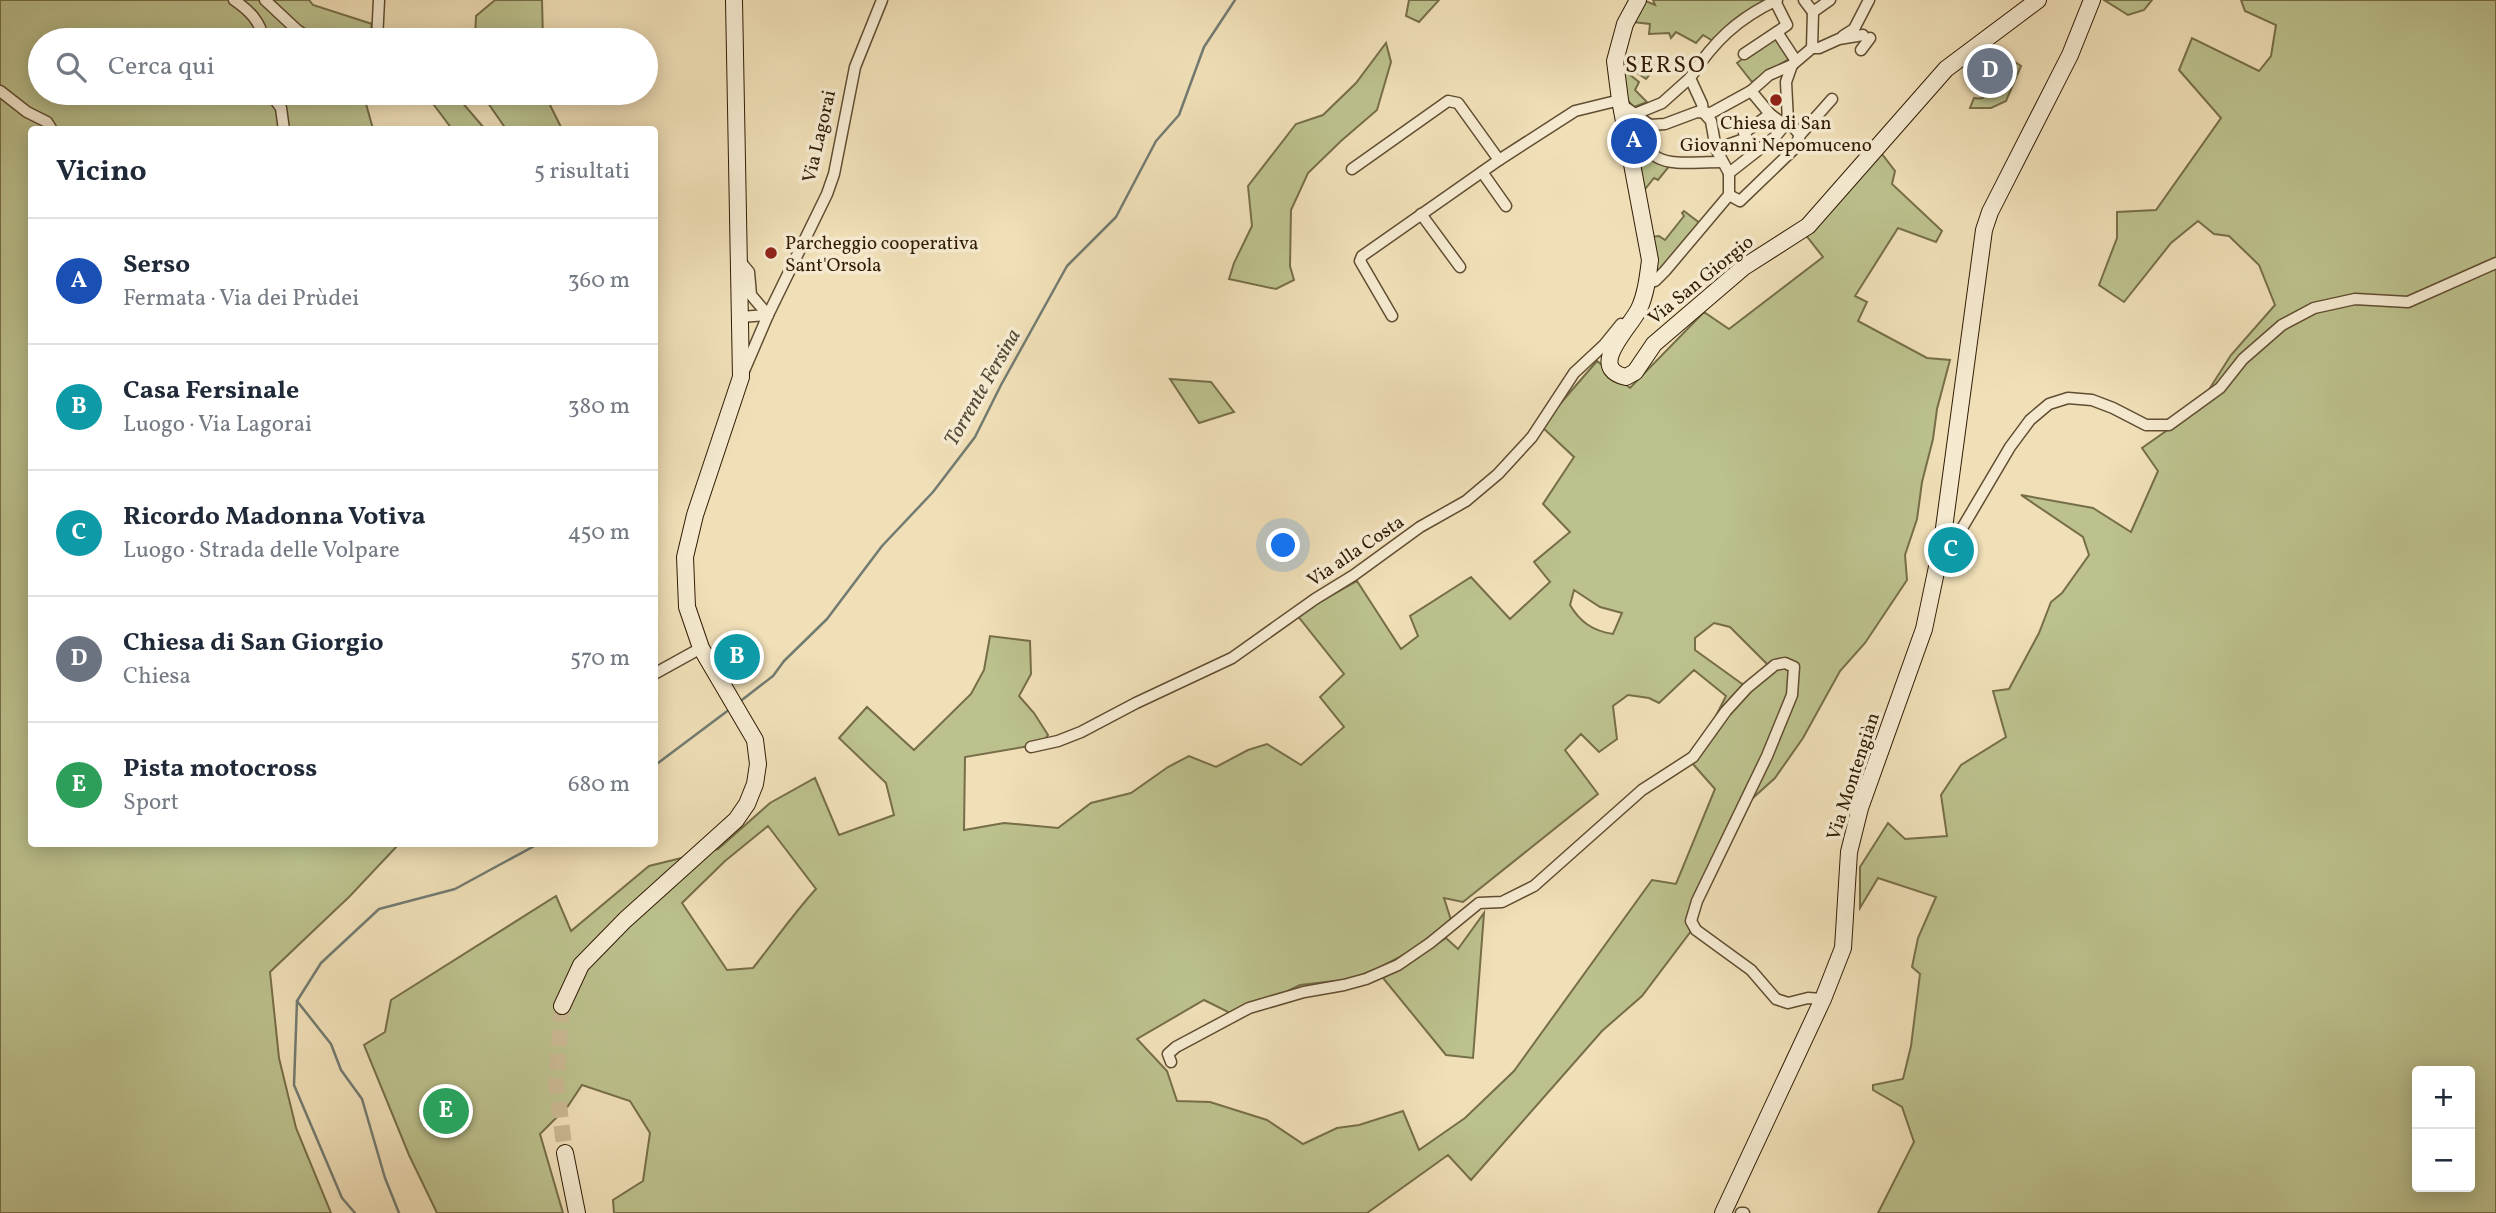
<!DOCTYPE html>
<html lang="it">
<meta charset="utf-8">
<style>
body{margin:0;font-family:Vollkorn,serif;background:#f2f2f3;color:#1f2937}
.controls{position:absolute;right:21px;bottom:21px;display:grid;overflow:hidden;border-radius:7px;box-shadow:0 4px 18px #0003}
.controls button{width:63px;height:63px;display:grid;place-items:center;padding:0;border:0;border-bottom:2px solid #e0e1e3;background:#fff;color:#1f2937;font:35px sans-serif}
.you{position:absolute;left:1284px;top:546px;width:24px;height:24px;margin:-18px;border:5px solid #fff;border-radius:50%;background:#1a73e8;box-shadow:0 0 0 10px #1a73e833}
.badge{display:grid;place-items:center;width:46px;height:46px;border-radius:50%;background:#b45309;color:#fff;font-size:23px;font-weight:700}
.pin{position:absolute;translate:-50% -50%;border:4px solid #fff;box-shadow:0 2px 7px #0006}
.list{margin:0;padding:0;list-style:none}
h2{display:flex;justify-content:space-between;align-items:center;height:91px;margin:0;padding:0 28px;font-size:30px}
h2 small{font-size:23px;font-weight:400;color:#747a83}
.list li{display:grid;grid-template-columns:46px 1fr auto;gap:21px;align-items:center;box-sizing:border-box;height:126px;padding:0 28px;border-top:2px solid #e0e1e3}
.list b{display:block;font-size:26px;white-space:nowrap}
.list p{margin:0;font-size:23px;white-space:nowrap;color:#747a83}
.list em{font-size:23px;font-style:normal;color:#747a83}
.icon{flex:none;width:38px;height:38px;fill:none;stroke:currentColor;stroke-width:2;stroke-linecap:round;stroke-linejoin:round}
.map{position:relative;flex:none;width:2496px;height:1213px;overflow:hidden}
.search{position:absolute;background:#fff;box-shadow:0 4px 18px #0003;left:28px;top:28px;width:630px;height:77px;display:flex;align-items:center;gap:18px;box-sizing:border-box;padding:0 24px;border-radius:38px;color:#747a83;font-size:26px}
.panel{position:absolute;background:#fff;box-shadow:0 4px 18px #0003;left:28px;top:126px;width:630px;height:721px;border-radius:7px}
.map>svg:first-child{display:block}
</style>
<div class="map">
<svg width="2496" height="1213" viewBox="0 0 2496 1213">
<rect width="100%" height="100%" fill="#f0dfb7"/>
<filter id="stains"><feTurbulence type="fractalNoise" baseFrequency=".00286" numOctaves="4"/><feColorMatrix values="0 0 0 0 .2 0 0 0 0 .09 0 0 0 0 .02 0 0 0 .5 -.17"/></filter>
<radialGradient id="worn" r=".72"><stop offset=".6" stop-color="#630" stop-opacity="0"/><stop offset="1" stop-color="#630" stop-opacity=".3"/></radialGradient>
<g fill="#bcc18d" stroke="#766e48" stroke-width="2" fill-rule="evenodd">
<polygon points="0,0 309,0 313,5 372,24 368,40 40,40 40,93 363,93 373,129 32,130 32,844 399,844 350,896 270,972 279,1058 296,1128 331,1213 0,1213"/>
<polygon points="495,0 542,0 543,40 475,40 476,16"/>
<polygon points="1409,0 1439,0 1419,22 1406,16"/>
<polygon points="1643,0 1655,5 1653,0 1771,0 1713,41 1703,35 1696,43 1676,32 1671,38 1669,33 1649,34 1650,24 1632,22"/>
<polygon points="2104,0 2152,0 2144,10 2128,15"/>
<path d="M2241 0H2496V1213H1878L1914 1142 1902 1107 1873 1090V1085L1903 1079 1911 1046 1920 974 1912 967 1918 938 1936 897 1878 878 1860 908V867L1888 823 1905 839 1947 836 1941 795 1961 765 2006 737 1993 691 2009 689 2039 633 2051 602 2062 593 2089 555 2083 537 2021 495 2093 508 2131 532 2158 471 2142 448 2196 410 2231 355 2275 305 2259 265 2229 236 2214 234 2198 221 2171 243 2124 302 2099 285 2117 238V212L2156 210 2221 118 2179 70 2192 38 2259 71 2271 56 2276 25 2245 11ZM2417 1071H2470V1187H2417Z"/>
<polygon points="1775,35 1792,57 1752,82 1737,63"/>
<polygon points="1386,43 1391,62 1377,110 1341,141 1308,173 1291,210 1290,266 1294,280 1276,289 1229,279 1234,263 1252,226 1248,186 1296,124 1323,115 1356,83"/>
<path d="M2005 55 2021 66 2006 101 1991 108H1970L1974 98C1997 103 1998 72 2005 55Z"/>
<polygon points="1621,58 1649,60 1655,68 1646,79 1621,62"/>
<polygon points="1620,67 1639,82 1635,90 1647,102 1634,107 1624,97"/>
<polygon points="425,93 454,93 485,129 452,129"/>
<polygon points="481,93 544,93 562,129 506,129"/>
<polygon points="1643,148 1671,164 1658,180 1654,178 1642,193 1635,151"/>
<path d="M1882 154 1895 171 1892 184 1942 231 1936 242 1898 228 1855 296 1867 302 1858 321 1927 358 1950 360 1937 409 1933 439 1922 482 1917 519 1905 555 1907 580 1865 643 1840 671 1803 738 1775 778 1743 807 1697 889 1691 931 1642 996 1602 1031 1471 1180 1448 1155 1367 1213H614L613 1200 643 1181 650 1133 630 1101 582 1085 568 1106 540 1134 563 1213H437L409 1155 364 1045 385 1032 391 1000 556 896 571 931 649 866 718 849 770 803 815 778 839 835 894 815 886 783 839 738 867 707 914 750 971 694 984 670 990 636 1030 641 1031 674 1019 696 1034 713 1048 735 1041 744 965 757 964 830 1004 823 1058 828 1091 803 1131 793 1168 767 1189 756 1216 767 1248 750 1267 744 1301 765 1344 727 1320 697 1344 674 1297 615 1357 581 1401 649 1418 636 1410 616 1471 577 1510 619 1550 582 1534 562 1570 532 1543 504 1574 457 1541 426 1597 361 1630 388 1704 312 1729 329 1823 257 1805 234ZM1574 590 1600 607 1622 613 1613 634C1593 631 1580 622 1570 605ZM1714 623 1730 627 1770 667 1745 686 1695 650V638ZM1694 670 1726 696 1692 763 1715 789 1676 884 1652 880 1514 1071 1465 1118 1419 1150 1403 1111 1359 1125 1337 1128 1303 1144 1267 1120 1210 1102 1177 1101 1167 1071 1137 1039 1204 1000 1236 1016 1300 985 1352 979 1379 968 1411 951 1451 920 1444 898 1463 902 1598 794 1565 750 1581 734 1599 752 1617 739 1613 706 1628 695 1649 698 1659 703ZM768 826 816 889C793 914 774 942 753 968L727 970 682 903 725 861Z"/>
<polygon points="1684,211 1701,224 1655,278 1651,237 1659,236 1665,240 1684,216 1682,213"/>
<polygon points="1170,379 1211,382 1234,412 1199,423"/>
<polygon points="1484,913 1473,1058 1446,1055 1383,978 1446,938 1458,949"/>
</g>
<g fill="none" stroke-linecap="round" stroke-linejoin="round">
<g stroke="#727b71" stroke-width="2.5">
<polyline points="738,703 773,676 784,661 827,619 882,546 933,492 975,437 1001,385 1067,266 1116,217 1156,141 1179,115 1204,47 1235,0"/>
<polyline points="654,766 730,709"/>
<polyline points="297,1001 331,1044 341,1070 362,1099 385,1178 399,1213"/>
<polyline points="355,1213 342,1198 294,1085 297,1001 321,963 379,909 455,889 538,844"/>
</g>
<polyline stroke="#cab893" stroke-width="16" stroke-dasharray="16 8" stroke-linecap="butt" points="562,1006 556,1081 565,1153"/>
<defs>
<g id="street">
<path d="M234 0C250 11 260 21 264 40"/>
<polyline points="265,0 296,29 312,40"/>
<polyline points="1804,0 1813,12"/>
<polyline points="1775,1 1787,25 1777,32 1796,61"/>
<polyline points="1843,36 1854,29 1869,0"/>
<polyline points="377,40 379,0"/>
<polyline points="1812,48 1819,48 1839,39 1863,35"/>
<polyline points="1861,50 1870,38"/>
<polyline points="1744,54 1777,32"/>
<path d="M1690 78 1662 103 1635 114C1645 173 1672 162 1722 162"/>
<polyline points="0,91 27,112 47,122 52,130"/>
<polyline points="1751,91 1770,114 1785,125"/>
<polyline points="270,93 281,108 284,130"/>
<polyline points="1621,104 1650,125 1665,124 1697,112 1711,113 1751,91 1769,75 1792,65 1812,48 1813,12 1830,0"/>
<polyline points="1788,121 1786,82 1792,65"/>
<polyline points="1800,135 1832,99"/>
<polyline points="1716,149 1747,138 1744,133 1770,114"/>
<polyline points="1352,169 1448,101 1458,103 1499,160"/>
<polyline points="1482,172 1506,206"/>
<path d="M1729 173 1716 149 1711 121 1703 112 1702 104 1690 78C1714 41 1737 19 1777 0"/>
<polyline points="1729,173 1775,137 1788,121"/>
<polyline points="1729,195 1740,201 1794,149 1800,135 1788,121"/>
<polyline points="1421,214 1460,267"/>
<polyline points="740,261 749,272 751,295 768,315"/>
<polyline points="1647,283 1655,281 1665,271 1729,195 1729,173"/>
<polyline points="1392,316 1360,261 1362,256 1499,160 1575,111 1620,100"/>
<polyline points="740,317 768,315"/>
<polyline points="744,371 768,315 827,194 834,174 855,67 882,0"/>
<polyline points="1942,543 1952,539 1961,530 2010,447 2030,420 2049,404 2068,398 2092,400 2113,408 2146,425 2169,425 2220,388 2243,359 2282,325 2314,308 2355,299 2408,302 2496,263"/>
<polyline points="654,674 701,648"/>
<polyline points="1031,747 1058,741 1081,732 1136,703 1232,658 1315,599 1354,575 1420,527 1466,501 1498,474 1532,437 1574,373 1604,345 1621,324"/>
<polyline points="1171,1062 1168,1054 1176,1047 1249,1008 1304,992 1344,985 1366,979 1398,965 1430,943 1479,903 1502,902 1534,886 1642,790 1693,757 1726,711 1747,688 1775,665 1785,663 1794,667 1792,695 1767,756 1697,901 1691,921 1696,930 1751,970 1776,999 1788,1003 1808,998 1823,999"/>
<polyline points="1741,1213 1744,1213"/>
</g>
<g id="secondary">
<path d="M1638 0 1625 24 1615 61 1620 100 1650 260C1648 276 1646 294 1639 309 1630 328 1586 368 1626 377L1635 372 1654 344 1744 267 1808 226 1946 69 2038 0"/>
<polyline points="562,1006 581,965 625,920 736,820 747,804 755,784 758,764 755,740 701,648 687,607 685,557 695,515 741,377 734,0"/>
<polyline points="565,1153 577,1213"/>
<polyline points="1723,1213 1823,999 1843,948 1849,852 1860,808 1924,629 1942,543 1984,230 1990,212 2070,55 2092,0"/>
</g>
</defs>
<use href="#street" stroke="#614d31" stroke-width="13"/>
<use href="#secondary" stroke="#311c04" stroke-width="18"/>
<use href="#street" stroke="#f5ead0" stroke-width="10"/>
<use href="#secondary" stroke="#f5ead0" stroke-width="16"/>
</g>
<g fill="#8f2418" stroke="#f5ead0" stroke-width="2.5">
<circle cx="1776" cy="100" r="7"/>
<circle cx="771" cy="253" r="7"/>
</g>
<g text-anchor="middle" stroke-width="7" stroke-linejoin="round" paint-order="stroke">
<g font-size="19" fill="#311c04" stroke="#f5ead0">
<text x="1776" y="129">Chiesa di San<tspan x="1776" dy="22">Giovanni Nepomuceno</tspan></text>
<text x="785" y="249" text-anchor="start">Parcheggio cooperativa<tspan x="785" dy="22">Sant'Orsola</tspan></text>
</g>
<g font-size="19" fill="#311c04" stroke="#f5ead0">
<text transform="translate(818 136) rotate(-77)" y="7">Via Lagorai</text>
<text transform="translate(1700 279) rotate(-39)" y="7">Via San Giorgio</text>
<text transform="translate(1355 550) rotate(-34)" y="7">Via alla Costa</text>
<text transform="translate(1852 776) rotate(-72)" y="7">Via Montengiàn</text>
</g>
<g font-size="21" font-style="italic" fill="#524b3a" stroke="#f5ead0">
<text transform="translate(982 387) rotate(-60)" y="7">Torrente Fersina</text>
</g>
<g font-size="23" letter-spacing="2" fill="#311c04" stroke="#f5ead0">
<text x="1666" y="72">SERSO</text>
</g>
</g>
<rect width="100%" height="100%" filter="url(#stains)"/>
<rect width="100%" height="100%" fill="url(#worn)"/>
</svg>
<div class="controls">
<button>+</button>
<button>−</button>
</div>
<div class="you"></div>
<div class="pin badge" style="left:1634px;top:141px;background:#1a4fb4">A</div>
<div class="pin badge" style="left:737px;top:657px;background:#0f9aa8">B</div>
<div class="pin badge" style="left:1951px;top:550px;background:#0f9aa8">C</div>
<div class="pin badge" style="left:1990px;top:71px;background:#6b7280">D</div>
<div class="pin badge" style="left:446px;top:1111px;background:#2e9e5b">E</div>
<div class="search"><svg class="icon" aria-label="search" viewBox="0 0 24 24"><circle cx="10" cy="10" r="6"/><path d="M15 15l6 6"/></svg>Cerca qui</div>
<section class="panel">
<h2>Vicino<small>5 risultati</small></h2>
<ul class="list">
<li><span class="badge" style="background:#1a4fb4">A</span><div><b>Serso</b><p>Fermata · Via dei Prùdei</p></div><em>360 m</em></li>
<li><span class="badge" style="background:#0f9aa8">B</span><div><b>Casa Fersinale</b><p>Luogo · Via Lagorai</p></div><em>380 m</em></li>
<li><span class="badge" style="background:#0f9aa8">C</span><div><b>Ricordo Madonna Votiva</b><p>Luogo · Strada delle Volpare</p></div><em>450 m</em></li>
<li><span class="badge" style="background:#6b7280">D</span><div><b>Chiesa di San Giorgio</b><p>Chiesa</p></div><em>570 m</em></li>
<li><span class="badge" style="background:#2e9e5b">E</span><div><b>Pista motocross</b><p>Sport</p></div><em>680 m</em></li>
</ul>
</section>
</div>
